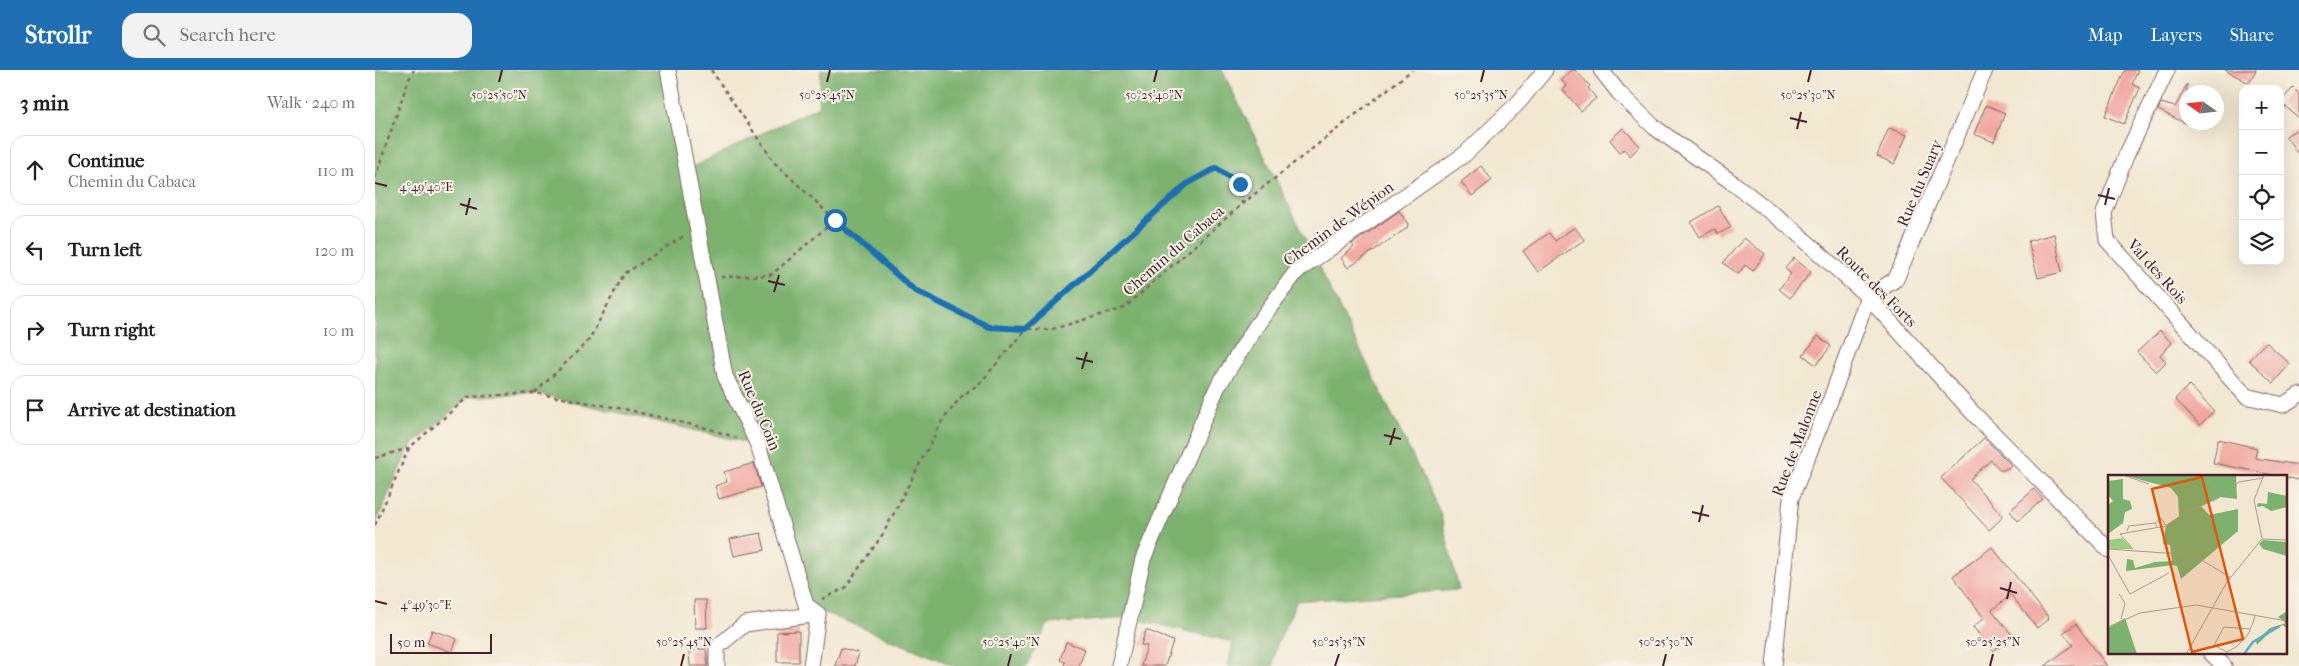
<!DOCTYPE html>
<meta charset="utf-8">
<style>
body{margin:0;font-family:"IM FELL French Canon",serif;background:#f2f2f2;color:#222}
.controls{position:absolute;right:15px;top:15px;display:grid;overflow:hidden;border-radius:10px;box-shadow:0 5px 20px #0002}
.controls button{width:45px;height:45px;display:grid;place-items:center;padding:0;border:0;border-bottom:1px solid #e0e0e0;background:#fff;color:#222;font:25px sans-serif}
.compass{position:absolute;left:1804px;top:15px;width:45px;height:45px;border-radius:50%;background:#fff;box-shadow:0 5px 20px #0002;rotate:284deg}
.scale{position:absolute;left:15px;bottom:12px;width:102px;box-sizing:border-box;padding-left:5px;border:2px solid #4a1f2b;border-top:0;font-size:14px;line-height:18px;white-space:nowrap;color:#4a1f2b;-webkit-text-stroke:4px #f7f3e8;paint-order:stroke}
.stop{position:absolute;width:15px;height:15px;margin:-11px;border:4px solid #1f6fb2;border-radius:50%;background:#fff}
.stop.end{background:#1f6fb2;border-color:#fff;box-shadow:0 1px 5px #0008}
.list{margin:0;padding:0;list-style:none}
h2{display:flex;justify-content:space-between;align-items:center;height:65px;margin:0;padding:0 20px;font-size:21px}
h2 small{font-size:16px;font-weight:400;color:#767676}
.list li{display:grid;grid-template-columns:32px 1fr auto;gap:15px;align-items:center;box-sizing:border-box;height:70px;margin:0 10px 10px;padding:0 10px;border:1px solid #e0e0e0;border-radius:15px}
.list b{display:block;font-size:19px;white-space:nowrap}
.list p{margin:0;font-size:16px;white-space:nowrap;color:#767676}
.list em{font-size:16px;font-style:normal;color:#767676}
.icon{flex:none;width:28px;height:28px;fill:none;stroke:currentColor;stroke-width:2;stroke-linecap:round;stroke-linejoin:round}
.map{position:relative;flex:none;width:1924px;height:596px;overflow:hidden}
header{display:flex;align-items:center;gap:30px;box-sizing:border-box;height:70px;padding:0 25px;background:#1f6fb2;color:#fff}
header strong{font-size:24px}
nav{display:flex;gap:28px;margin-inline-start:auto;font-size:18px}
.search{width:350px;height:45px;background:#f2f2f2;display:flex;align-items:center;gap:12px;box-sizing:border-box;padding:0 18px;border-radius:15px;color:#767676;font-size:19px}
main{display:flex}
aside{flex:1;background:#fff}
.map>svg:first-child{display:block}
</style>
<header>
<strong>Strollr</strong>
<div class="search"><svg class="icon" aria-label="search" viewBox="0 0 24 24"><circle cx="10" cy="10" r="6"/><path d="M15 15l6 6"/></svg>Search here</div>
<nav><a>Map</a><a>Layers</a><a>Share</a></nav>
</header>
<main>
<aside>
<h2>3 min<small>Walk · 240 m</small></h2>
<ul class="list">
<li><svg class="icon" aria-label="ahead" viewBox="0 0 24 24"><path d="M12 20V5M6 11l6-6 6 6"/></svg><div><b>Continue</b><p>Chemin du Cabaca</p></div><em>110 m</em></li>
<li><svg class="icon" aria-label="left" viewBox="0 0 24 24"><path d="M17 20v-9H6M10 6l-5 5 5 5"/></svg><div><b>Turn left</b></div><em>120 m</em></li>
<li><svg class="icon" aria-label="right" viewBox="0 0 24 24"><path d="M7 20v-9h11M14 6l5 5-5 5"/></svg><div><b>Turn right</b></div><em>10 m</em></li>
<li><svg class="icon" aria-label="arrive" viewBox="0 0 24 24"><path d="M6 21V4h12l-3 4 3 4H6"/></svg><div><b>Arrive at destination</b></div></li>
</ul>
</aside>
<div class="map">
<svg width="1924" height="596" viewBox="0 0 1924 596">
<rect width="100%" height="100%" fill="#f7f3e8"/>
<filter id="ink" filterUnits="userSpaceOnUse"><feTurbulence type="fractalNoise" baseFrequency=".02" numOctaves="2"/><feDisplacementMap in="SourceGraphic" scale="10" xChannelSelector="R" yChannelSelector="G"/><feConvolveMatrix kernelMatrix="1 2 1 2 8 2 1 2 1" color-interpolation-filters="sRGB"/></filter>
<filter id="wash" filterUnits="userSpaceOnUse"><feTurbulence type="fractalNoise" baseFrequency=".0096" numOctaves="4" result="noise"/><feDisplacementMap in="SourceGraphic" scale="20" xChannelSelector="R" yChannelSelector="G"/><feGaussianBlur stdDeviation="1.12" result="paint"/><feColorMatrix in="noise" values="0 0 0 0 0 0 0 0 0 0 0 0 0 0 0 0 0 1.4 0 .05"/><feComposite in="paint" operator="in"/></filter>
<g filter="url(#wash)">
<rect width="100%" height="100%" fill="#f2e8d1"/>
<polygon fill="#7cb26e" stroke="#63684c" points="0,0 298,0 315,98 444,36 446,0 847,0 1065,442 1084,520 922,531 901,576 898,596 853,596 858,572 755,548 673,554 652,596 580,596 431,535 382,375 160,323 93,327 34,378 0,455"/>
<g id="blocks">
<g fill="#f1a69f">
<polygon points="1197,0 1200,0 1215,16 1213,18 1221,28 1206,41 1188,20 1192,16 1186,10"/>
<polygon points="1750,0 1763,0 1757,14 1765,18 1749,54 1730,46"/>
<polygon points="1850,0 1881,0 1874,13"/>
<polygon points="1812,14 1812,54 1783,40 1786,33 1800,37"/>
<polygon points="1918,18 1924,24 1924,48 1905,32"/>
<polygon points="1611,35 1630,43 1619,72 1599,64"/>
<polygon points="1248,58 1265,76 1255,86 1249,79 1245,82 1235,70"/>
<polygon points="1514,58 1532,65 1519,94 1502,86"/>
<polygon points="1924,58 1924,86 1911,66"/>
<polygon points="1106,96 1117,110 1097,126 1086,112"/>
<polygon points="1343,136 1356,157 1343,164 1340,159 1325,167 1316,152"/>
<polygon points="1024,141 1033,154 1032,158 973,198 966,188 979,177 977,174"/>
<polygon points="1200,157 1209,170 1163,202 1148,181 1174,163 1180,171"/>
<polygon points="1679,164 1687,202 1663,208 1653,171"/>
<polygon points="1369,168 1390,184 1378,201 1370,195 1363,204 1348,193"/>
<polygon points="1419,188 1436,202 1415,228 1404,219 1416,204 1410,198"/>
<polygon points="1785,261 1797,273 1785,285 1791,292 1781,302 1762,282"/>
<polygon points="1443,266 1456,276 1441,295 1428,285"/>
<polygon points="1891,272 1915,294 1898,313 1874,290"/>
<polygon points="1814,315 1839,341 1825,355 1800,329"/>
<polygon points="1609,368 1637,396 1626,401 1616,390 1595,409 1627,445 1625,450 1614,460 1566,408"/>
<polygon points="1843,369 1882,378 1880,388 1924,395 1924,410 1838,393"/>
<polygon points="379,393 386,417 344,429 340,416 352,412 349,402"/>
<polygon points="1659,419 1668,429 1643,451 1635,441"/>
<polygon points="386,463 390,480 359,486 355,469"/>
<polygon points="1617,477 1674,548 1662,558 1636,525 1617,540 1637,565 1618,581 1598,557 1609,548 1578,506"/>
<polygon points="319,530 331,530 332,558 320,558"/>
<polygon points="1701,554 1732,596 1670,596 1698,575 1688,563"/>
<polygon points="57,560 82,569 77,582 52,573"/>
<polygon points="771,560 798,571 790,596 766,596 772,576 766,575"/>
<polygon points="424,561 424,592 402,592 402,562"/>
<polygon points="691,572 710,579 704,596 689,596 690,592 685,590"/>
<polygon points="466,578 484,583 480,596 460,596"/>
<polygon points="331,579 333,596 315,596 314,580"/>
</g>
</g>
</g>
<g filter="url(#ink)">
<use href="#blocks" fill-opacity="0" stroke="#856565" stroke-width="1"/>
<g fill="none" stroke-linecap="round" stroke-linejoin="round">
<defs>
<g id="minor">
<polyline points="293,0 350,306 383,375 431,535 443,544 436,596"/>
<polyline points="1226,0 1244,23 1279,57 1358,113 1415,157 1493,227 1598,343 1734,480"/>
<polyline points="1792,0 1751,86 1729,143 1732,170 1871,326 1908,335 1924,325"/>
<polyline points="1835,582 1849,596"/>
<polyline points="342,596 342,577 370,554 443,544"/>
<polyline points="744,596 768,489 842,318 881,256 921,202 1090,84 1144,32 1170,0"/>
<polyline points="1399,596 1416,428 1455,331 1493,227 1521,209 1610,0"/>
</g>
</defs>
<use href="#minor" stroke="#856565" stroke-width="17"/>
<g stroke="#856565" stroke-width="2.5" stroke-dasharray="4 4" stroke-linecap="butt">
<polyline points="336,0 400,93 460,150 539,219 613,257 674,260 749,238 867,134 1037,0"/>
<polyline points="0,108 33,11 39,0"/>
<polyline points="346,207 396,205 460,150"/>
<polyline points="160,323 214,270 249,204 309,166"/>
<polyline points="0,388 34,378 93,327 160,323 249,339 335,359 365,369"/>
<polyline points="0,455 34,378"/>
<polyline points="447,529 470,518 508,464 567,351 586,327 606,312 651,259 811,113 841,98 865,114 867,134"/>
</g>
<use href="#minor" stroke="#fff" stroke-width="15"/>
</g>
</g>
<g fill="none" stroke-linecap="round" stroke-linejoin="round" filter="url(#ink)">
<polyline stroke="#1f6fb2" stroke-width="6" points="460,150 539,220 614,257 650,259 812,114 841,98 865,114"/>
</g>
<path fill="none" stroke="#4a1f2b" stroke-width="2" d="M124 12 127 0M452 12 455 0M779 12 782 0M1106 12 1109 0M1433 12 1436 0M1415 48 1432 52M1422 59 1426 42M0 113 12 116M1723 125 1740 129M85 134 102 139M1730 135 1734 118M91 145 95 128M393 211 410 215M399 222 404 205M701 288 718 292M707 299 712 282M1009 365 1026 369M1015 375 1020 358M1317 442 1334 446M1324 452 1328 435M1625 518 1642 523M1632 529 1636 512M0 531 12 534M306 596 309 584M633 596 636 584M960 596 964 584M1288 596 1291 584M1615 596 1618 584"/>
<g text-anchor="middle" stroke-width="4" stroke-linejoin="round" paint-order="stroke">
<g font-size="16" fill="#4a1f2b" stroke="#f7f3e8">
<text transform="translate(1544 113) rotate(-67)" y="6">Rue du Suary</text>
<text transform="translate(963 153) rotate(-36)" y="6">Chemin de Wépion</text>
<text transform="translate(798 180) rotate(-41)" y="6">Chemin du Cabaca</text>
<text transform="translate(1783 201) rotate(48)" y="6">Val des Rois</text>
<text transform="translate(1502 216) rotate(45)" y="6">Route des Forts</text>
<text transform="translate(385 340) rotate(67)" y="6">Rue du Coin</text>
<text transform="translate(1421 373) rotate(-69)" y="6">Rue de Malonne</text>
</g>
</g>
<g transform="translate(1733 405)">
<rect width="179" height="179" fill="#f2e8d1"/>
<path d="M14 63 25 74H0V65Z" fill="#9bcf7f"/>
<path d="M15 0H128L129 24 112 22 93 31 101 40 130 34V56L73 104 69 91 65 90 18 96 19 84 25 85 27 93 47 87 64 86 62 70 55 69 58 50 71 42 70 22 63 13ZM15 4V24L22 26 24 34 17 37 15 48 0 59V30L5 26 0 20V6ZM160 17 179 21V32L163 36 155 31 149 32 150 28 159 29ZM155 65 179 67V81L155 74 151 69ZM179 136V154L175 150 165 154 149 170 148 166 162 153 178 148 170 142ZM17 143 29 179H0V153Z" fill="#7cb26e"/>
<path fill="none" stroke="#60a8d7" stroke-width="2.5" d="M136 179 145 167 172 151"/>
<path fill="none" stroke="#af988f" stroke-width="1" d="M15 0 41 9M97 0 107 13 105 25M47 48 53 43 58 51M19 56 21 51 47 48 49 52M154 63 146 25 156 0M154 64 179 65M0 74 85 80 122 102M25 74 12 59 58 51 76 38 109 24 131 7 155 3M0 80 22 119 61 98M11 119 17 128 13 144M0 152 32 138 88 130 179 146M142 154 116 152 106 170 119 177 128 172 138 162 142 156V154L145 148 147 141M78 179 119 107 154 64"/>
<path fill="#e0560e" fill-opacity="0.15" stroke="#e0560e" stroke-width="2.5" d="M94 2 135 164 84 177 44 14Z"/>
<rect width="179" height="179" fill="none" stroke="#4a1f2b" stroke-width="2.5"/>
</g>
<g font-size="12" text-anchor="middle" fill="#4a1f2b" stroke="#f7f3e8" stroke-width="4" stroke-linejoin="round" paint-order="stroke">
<text x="124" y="29">50°25'50"N</text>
<text x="452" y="29">50°25'45"N</text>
<text x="779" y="29">50°25'40"N</text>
<text x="1106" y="29">50°25'35"N</text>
<text x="1433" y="29">50°25'30"N</text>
<text x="51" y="121">4°49'40"E</text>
<text x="51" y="539">4°49'30"E</text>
<text x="309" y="576">50°25'45"N</text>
<text x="636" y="576">50°25'40"N</text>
<text x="964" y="576">50°25'35"N</text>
<text x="1291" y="576">50°25'30"N</text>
<text x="1618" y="576">50°25'25"N</text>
</g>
</svg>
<div class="controls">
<button>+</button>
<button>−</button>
<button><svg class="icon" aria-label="locate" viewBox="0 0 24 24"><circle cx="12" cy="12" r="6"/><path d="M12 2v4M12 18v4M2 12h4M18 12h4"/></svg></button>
<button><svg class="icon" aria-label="layers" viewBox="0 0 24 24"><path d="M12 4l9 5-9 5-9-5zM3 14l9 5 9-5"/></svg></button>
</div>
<svg class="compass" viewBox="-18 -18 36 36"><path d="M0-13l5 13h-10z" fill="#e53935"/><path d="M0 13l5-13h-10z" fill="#767676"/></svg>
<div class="scale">50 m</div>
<div class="stop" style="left:460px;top:150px"></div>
<div class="stop end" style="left:865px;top:114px"></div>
</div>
</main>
